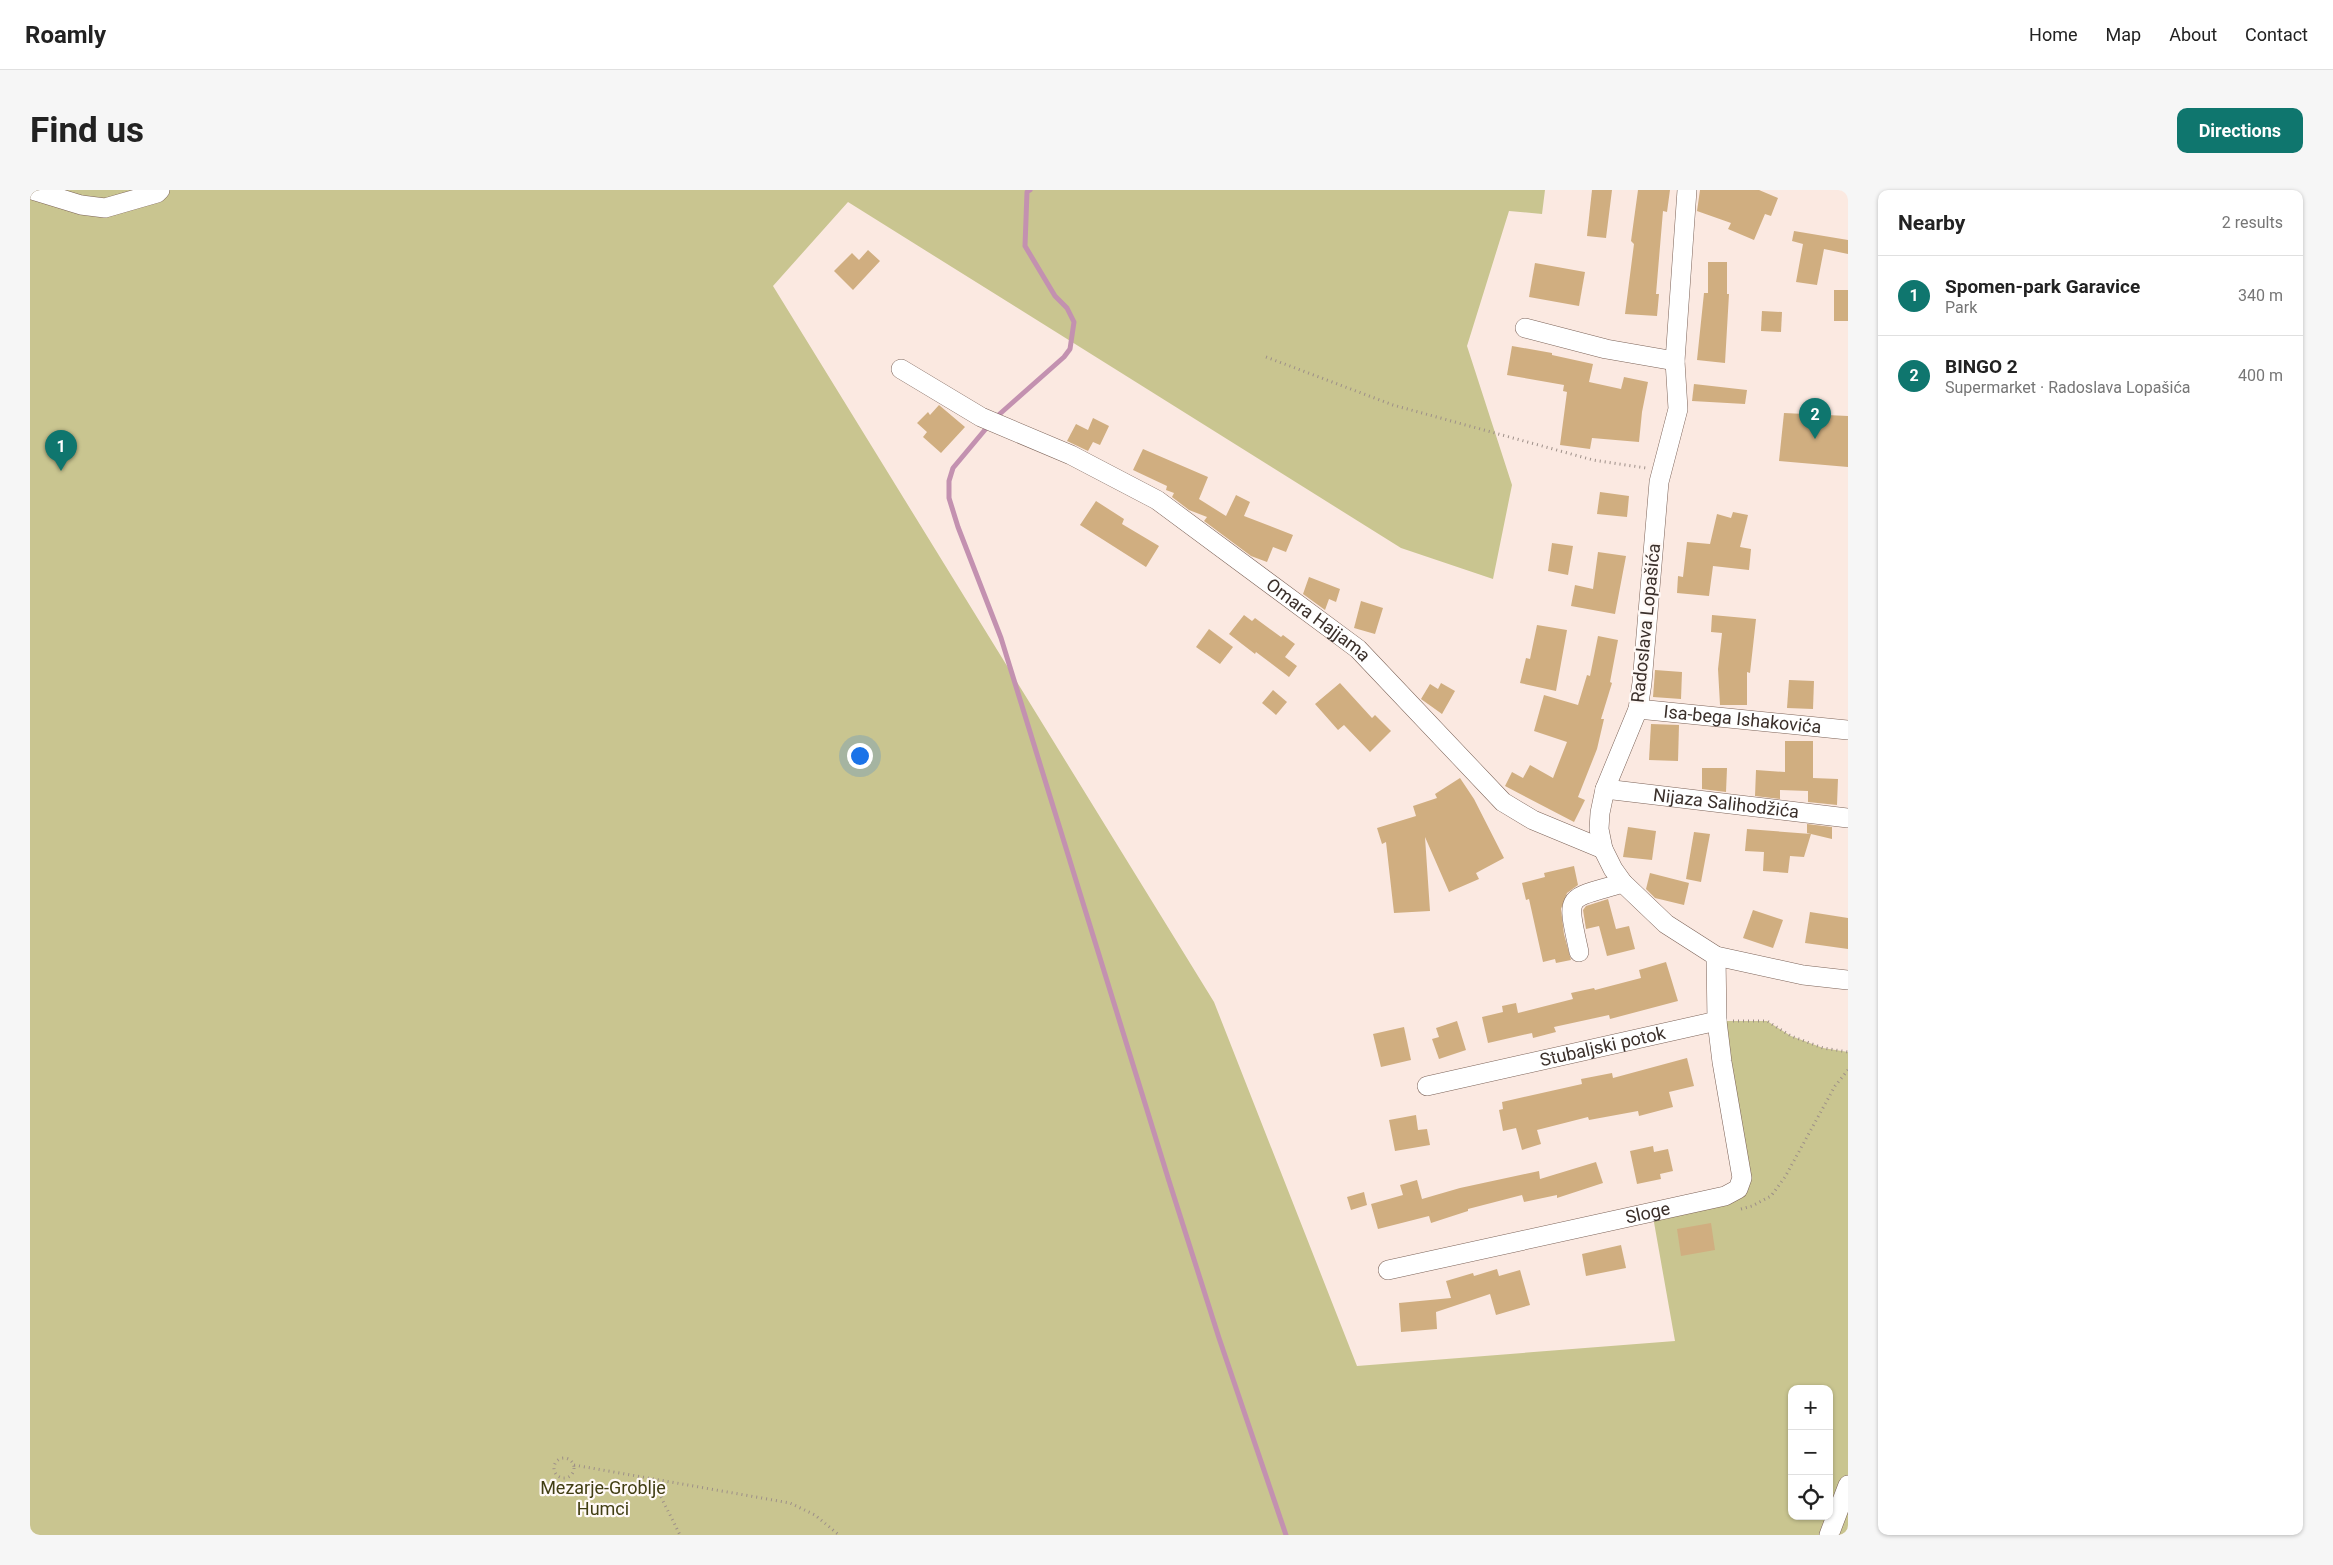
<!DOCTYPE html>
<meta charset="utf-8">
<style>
body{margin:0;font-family:Roboto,sans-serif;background:#f6f6f6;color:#222}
.controls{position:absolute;right:15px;bottom:15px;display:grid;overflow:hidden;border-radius:10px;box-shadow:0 1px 4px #0004}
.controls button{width:45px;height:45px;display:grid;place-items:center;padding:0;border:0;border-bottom:1px solid #e0e0e0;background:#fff;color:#222;font:25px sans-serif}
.you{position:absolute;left:829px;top:565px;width:18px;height:18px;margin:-12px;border:4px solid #fff;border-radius:50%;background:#1a73e8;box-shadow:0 0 0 8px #1a73e833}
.badge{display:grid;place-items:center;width:32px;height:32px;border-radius:50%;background:#0f766e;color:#fff;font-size:16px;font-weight:700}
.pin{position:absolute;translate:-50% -41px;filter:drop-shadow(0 1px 2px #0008)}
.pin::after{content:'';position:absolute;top:26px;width:18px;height:15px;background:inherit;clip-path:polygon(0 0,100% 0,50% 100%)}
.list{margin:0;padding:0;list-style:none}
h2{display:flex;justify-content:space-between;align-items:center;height:65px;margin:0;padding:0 20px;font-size:21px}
h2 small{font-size:16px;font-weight:400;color:#767676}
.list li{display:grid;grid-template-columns:32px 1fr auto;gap:15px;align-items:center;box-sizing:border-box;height:80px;padding:0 20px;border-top:1px solid #e0e0e0}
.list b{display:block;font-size:19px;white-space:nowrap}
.list p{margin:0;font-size:16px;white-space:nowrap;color:#767676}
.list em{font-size:16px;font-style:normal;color:#767676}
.icon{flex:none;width:28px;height:28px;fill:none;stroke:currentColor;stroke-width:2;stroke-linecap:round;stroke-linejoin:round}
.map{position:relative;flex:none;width:1818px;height:1345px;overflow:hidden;border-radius:10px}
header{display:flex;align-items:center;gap:30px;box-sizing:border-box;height:70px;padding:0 25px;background:#fff;border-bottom:1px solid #e0e0e0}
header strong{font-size:24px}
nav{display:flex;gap:28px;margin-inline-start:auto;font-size:18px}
.intro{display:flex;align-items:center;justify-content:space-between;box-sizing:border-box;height:120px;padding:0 30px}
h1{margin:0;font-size:35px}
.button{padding:12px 22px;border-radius:10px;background:#0f766e;color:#fff;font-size:18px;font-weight:700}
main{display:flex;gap:30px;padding:0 30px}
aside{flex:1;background:#fff;border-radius:10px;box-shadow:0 1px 4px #0004}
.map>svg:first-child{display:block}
</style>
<header>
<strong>Roamly</strong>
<nav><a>Home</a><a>Map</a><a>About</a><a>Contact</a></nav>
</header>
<div class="intro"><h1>Find us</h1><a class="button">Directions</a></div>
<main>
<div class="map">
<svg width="1818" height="1345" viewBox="0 0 1818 1345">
<rect width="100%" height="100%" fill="#fbe9e1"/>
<path fill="#c9c590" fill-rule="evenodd" d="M0 0H1515L1512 24 1479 21 1437 156 1482 295 1463 389 1371 358 818 12 743 96 1184 812 1327 1176 1645 1151 1622 1021 1708 999 1687 831H1737L1761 846 1793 858 1818 862V1345H0ZM1762 1199H1799V1326H1762Z"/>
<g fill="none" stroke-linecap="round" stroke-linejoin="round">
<g stroke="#c391b0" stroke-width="5">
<polyline points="964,229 1034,167 1040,159 1044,132 1037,118 1025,106 995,56 997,2 1000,0"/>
<polyline points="959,235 923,278 919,291 919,308 928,337 971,448 1139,991 1189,1148 1256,1345"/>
</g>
</g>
<g fill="#d0ae80">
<polygon points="1562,0 1582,0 1576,48 1557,46"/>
<polygon points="1608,0 1640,0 1637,22 1633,21 1626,104 1629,104 1627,126 1595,124 1604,54 1601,51"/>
<polygon points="1670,0 1729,0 1748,8 1741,26 1735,24 1724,50 1698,39 1701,33 1667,21"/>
<polygon points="1764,41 1818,50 1818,64 1794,59 1787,95 1766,92 1773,54 1762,51"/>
<polygon points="838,60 850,71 823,100 804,81 822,63 829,70"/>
<polygon points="1678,72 1697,72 1697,104 1699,104 1695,173 1667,170 1674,103 1678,103"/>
<polygon points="1505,73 1555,82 1549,116 1499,107"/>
<rect x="1804" y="100" width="14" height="31"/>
<polygon points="1732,121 1752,122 1751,142 1731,141"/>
<polygon points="1482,156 1522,163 1522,165 1563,174 1559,192 1591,199 1594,187 1618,192 1612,222 1609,252 1562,248 1560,259 1530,255 1537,202 1533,201 1534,195 1477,185"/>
<polygon points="1664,194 1717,200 1715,214 1662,211"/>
<polygon points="909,215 935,237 911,263 893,247 897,242 887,233 898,222 900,225"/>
<polygon points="1754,223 1818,226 1818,277 1749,271"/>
<polygon points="1063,228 1079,236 1070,255 1063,252 1058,261 1037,251 1046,234 1058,240"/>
<polygon points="1113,259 1178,287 1169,309 1196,326 1206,305 1220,312 1214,326 1263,345 1256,362 1243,357 1237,372 1221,366 1174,331 1177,327 1159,320 1142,307 1144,303 1136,300 1137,296 1103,280"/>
<polygon points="1570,302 1599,306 1597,327 1567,324"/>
<polygon points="1066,311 1094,329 1092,334 1129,356 1116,377 1050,335"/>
<polygon points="1703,322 1718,325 1710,357 1721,359 1719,380 1683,376 1679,406 1647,403 1648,386 1653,387 1657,352 1680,354 1687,324 1701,328"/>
<polygon points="1522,353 1543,356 1538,385 1518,381"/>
<polygon points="1568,362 1596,366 1585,424 1541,416 1545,395 1563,399"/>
<polygon points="1279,387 1310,399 1306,412 1299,409 1295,420 1273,404"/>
<polygon points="1331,411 1353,418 1345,444 1324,438"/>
<polygon points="1214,425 1222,431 1225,428 1251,447 1253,445 1265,454 1255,467 1267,476 1259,487 1226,462 1225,464 1199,444"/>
<polygon points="1682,425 1726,429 1720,483 1717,482 1717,515 1690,515 1688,479 1692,443 1681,442"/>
<polygon points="1507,435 1537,440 1526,501 1490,493 1496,468 1500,469"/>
<polygon points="1179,439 1203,457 1190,474 1166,457"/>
<polygon points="1568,446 1588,450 1580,492 1582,493 1571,529 1574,529 1567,559 1548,607 1555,610 1544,632 1475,596 1482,582 1493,588 1500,575 1523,588 1537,552 1504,541 1514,505 1548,515 1557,485 1560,486"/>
<polygon points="1625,480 1652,482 1651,509 1623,507"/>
<polygon points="1759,490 1784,491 1783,519 1757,518"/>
<polygon points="1310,493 1342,528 1345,525 1361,541 1340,562 1314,535 1308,540 1285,514"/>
<polygon points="1411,493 1425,501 1412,524 1391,509 1400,494 1408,499"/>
<polygon points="1243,500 1257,512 1246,525 1232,513"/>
<polygon points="1621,534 1649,535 1648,571 1619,570"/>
<polygon points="1755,551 1783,551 1783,588 1808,589 1807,615 1778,612 1778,601 1750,600 1750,609 1725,606 1726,580 1755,582"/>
<polygon points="1672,578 1697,578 1696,602 1672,599"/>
<polygon points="1430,588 1444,609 1474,668 1446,683 1449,689 1419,702 1395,647 1400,721 1364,723 1356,652 1352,654 1347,638 1386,626 1383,616 1407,608 1405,604"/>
<polygon points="1777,634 1802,637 1802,649 1781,644 1774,667 1760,666 1758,683 1733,681 1734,662 1715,661 1717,639 1781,644 1777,643"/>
<polygon points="1598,637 1626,641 1622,670 1593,667"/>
<polygon points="1664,642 1680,644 1671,692 1656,689"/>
<polygon points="1544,676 1548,695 1537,703 1531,719 1534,744 1541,770 1526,773 1525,769 1513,772 1499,709 1496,710 1492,693 1515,687 1514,683"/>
<polygon points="1620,683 1659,693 1654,715 1625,708 1616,699"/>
<polygon points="1578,709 1586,739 1599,736 1605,759 1577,766 1569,736 1556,739 1553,720 1556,716"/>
<polygon points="1723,720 1753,730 1743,758 1713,748"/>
<polygon points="1780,722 1818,728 1818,759 1775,753"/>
<polygon points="1636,772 1648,811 1580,829 1579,825 1524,837 1526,842 1503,848 1502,843 1458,853 1452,827 1473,822 1472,816 1486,813 1488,823 1543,809 1541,803 1564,798 1565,800 1611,788 1609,780"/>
<polygon points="1427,831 1436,860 1409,869 1402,849 1409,847 1406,838"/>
<polygon points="1374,837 1381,870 1351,877 1343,844"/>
<polygon points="1657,868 1664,896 1639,902 1643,917 1609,926 1608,921 1559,930 1558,927 1507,940 1511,954 1492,960 1486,938 1473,941 1469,920 1473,919 1472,912 1552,894 1551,889 1582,883 1583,888"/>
<polygon points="1386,925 1388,940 1397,939 1400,955 1365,961 1359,930"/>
<polygon points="1623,956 1624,962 1638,959 1643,981 1630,984 1631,989 1607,994 1600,961"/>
<polygon points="1566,972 1573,993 1527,1008 1527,1005 1494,1012 1492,1005 1438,1019 1438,1021 1401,1033 1399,1026 1348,1039 1341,1014 1373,1005 1370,995 1387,990 1392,1009 1430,998 1509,981 1510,989"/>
<polygon points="1334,1002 1337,1015 1321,1020 1317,1007"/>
<polygon points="1681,1033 1685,1060 1651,1066 1647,1039"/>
<polygon points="1591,1055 1596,1078 1556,1086 1552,1064"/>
<polygon points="1467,1079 1469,1086 1490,1080 1500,1115 1466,1125 1460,1104 1406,1122 1407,1139 1371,1142 1369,1113 1421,1108 1416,1091 1443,1083 1444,1086"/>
</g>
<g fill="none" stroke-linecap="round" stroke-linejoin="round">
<defs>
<g id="minor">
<polyline points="2,0 51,15 75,18 127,3 130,0"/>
<polyline points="1657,0 1645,171 1648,219 1629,292 1612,493 1608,519 1575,599 1570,623 1569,639 1573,659 1583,679 1593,693 1636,734 1686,766 1773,785 1818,790"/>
<polyline points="1495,138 1576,159 1645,171"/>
<path id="s1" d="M871 179 951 227 1041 265 1127 310 1328 459 1473 612 1503 630 1573 659"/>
<path id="s2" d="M1608 519 1818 540"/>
<path id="s3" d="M1575 599 1818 628"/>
<path d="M1549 762C1536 702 1535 710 1593 693"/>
<path id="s4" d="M1397 896 1687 831 1686 766"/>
<path id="s5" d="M1358 1080 1695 1006 1708 999 1712 988 1692 872 1687 831"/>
<polyline points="1799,1345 1818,1295"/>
</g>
</defs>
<use href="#minor" stroke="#7c6358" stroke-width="20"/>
<g stroke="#9d8f88" stroke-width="3" stroke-dasharray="1 4" stroke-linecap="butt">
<polyline points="1236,167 1363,215 1563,270 1616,278"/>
<polyline points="1703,831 1737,831 1761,846 1793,858 1818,862"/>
<polyline points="1711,1019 1722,1016 1741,1006 1755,987 1805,896 1818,880"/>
<circle cx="534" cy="1278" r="10"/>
<polyline points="544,1275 760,1313 785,1325 809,1345"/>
<polyline points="622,1289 650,1345"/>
</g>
<use href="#minor" stroke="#fff" stroke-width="19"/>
</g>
<g text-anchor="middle" stroke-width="4.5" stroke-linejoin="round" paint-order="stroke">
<g font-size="18" fill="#3b302b" stroke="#fff9f6">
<text dy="6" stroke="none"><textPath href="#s1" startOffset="489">Omara Hajjama</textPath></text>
<text transform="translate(1616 433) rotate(-84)" y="6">Radoslava Lopašića</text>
<text dy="6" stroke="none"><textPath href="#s2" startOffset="105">Isa-bega Ishakovića</textPath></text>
<text dy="6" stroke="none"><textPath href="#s3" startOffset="122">Nijaza Salihodžića</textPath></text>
<text dy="6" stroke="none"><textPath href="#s4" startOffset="180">Stubaljski potok</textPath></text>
<text dy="6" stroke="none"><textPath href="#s5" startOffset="266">Sloge</textPath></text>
</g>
<g font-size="18" fill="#413e13" stroke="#fff9f6">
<text x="573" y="1304">Mezarje-Groblje<tspan x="573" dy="21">Humci</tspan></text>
</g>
</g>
</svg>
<div class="controls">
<button>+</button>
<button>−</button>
<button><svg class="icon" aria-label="locate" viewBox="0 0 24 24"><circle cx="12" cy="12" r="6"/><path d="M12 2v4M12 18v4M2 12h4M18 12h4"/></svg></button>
</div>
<div class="you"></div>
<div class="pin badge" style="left:31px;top:281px">1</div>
<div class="pin badge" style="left:1785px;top:249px">2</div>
</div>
<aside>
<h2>Nearby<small>2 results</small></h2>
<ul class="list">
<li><span class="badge">1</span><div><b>Spomen-park Garavice</b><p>Park</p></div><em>340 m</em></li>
<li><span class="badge">2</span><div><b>BINGO 2</b><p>Supermarket · Radoslava Lopašića</p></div><em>400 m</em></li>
</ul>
</aside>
</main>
